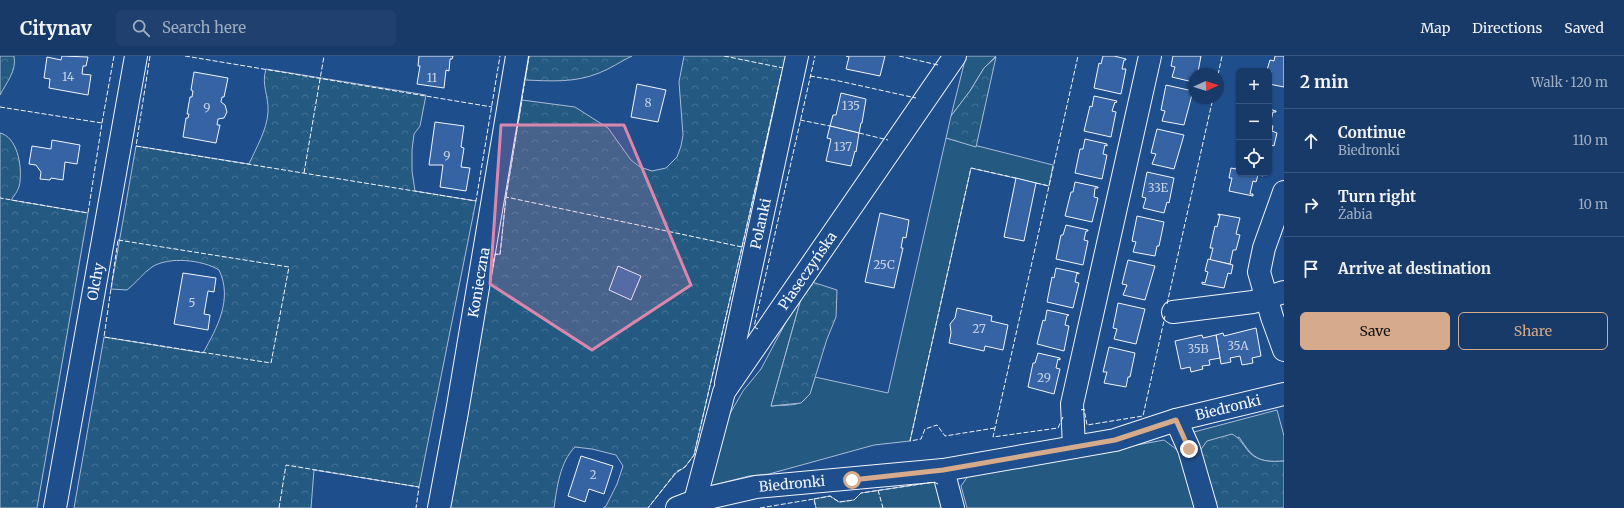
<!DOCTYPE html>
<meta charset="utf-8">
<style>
body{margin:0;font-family:Merriweather,serif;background:#20416f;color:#f1f3f6}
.controls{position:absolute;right:12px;top:12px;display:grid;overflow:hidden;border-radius:6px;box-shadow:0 1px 3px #0004}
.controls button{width:36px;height:36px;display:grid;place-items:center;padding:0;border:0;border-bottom:1px solid #36547d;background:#173a69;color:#f1f3f6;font:20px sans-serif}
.compass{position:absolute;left:1188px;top:12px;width:36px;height:36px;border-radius:50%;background:#173a69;box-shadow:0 1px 3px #0004;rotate:87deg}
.stop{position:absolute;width:12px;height:12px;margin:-9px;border:3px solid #d6ab8b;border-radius:50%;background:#fff}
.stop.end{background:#d6ab8b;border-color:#fff;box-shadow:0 1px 4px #0008}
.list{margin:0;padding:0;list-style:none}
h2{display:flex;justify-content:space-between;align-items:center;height:52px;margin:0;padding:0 16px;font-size:17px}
h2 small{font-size:13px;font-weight:400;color:#9eadc0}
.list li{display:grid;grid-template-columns:26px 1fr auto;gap:12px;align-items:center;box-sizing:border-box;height:64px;padding:0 16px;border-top:1px solid #36547d}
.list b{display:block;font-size:15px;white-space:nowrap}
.list p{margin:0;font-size:13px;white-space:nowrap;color:#9eadc0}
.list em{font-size:13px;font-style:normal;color:#9eadc0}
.actions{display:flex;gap:8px;padding:12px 16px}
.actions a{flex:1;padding:9px 0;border:1px solid #d6ab8b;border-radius:6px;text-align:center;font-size:14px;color:#d6ab8b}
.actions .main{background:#d6ab8b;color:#111}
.icon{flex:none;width:22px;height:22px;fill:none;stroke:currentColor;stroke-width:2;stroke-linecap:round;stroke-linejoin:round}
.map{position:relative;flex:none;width:1284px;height:452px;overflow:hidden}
header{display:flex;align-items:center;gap:24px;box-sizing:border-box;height:56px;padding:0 20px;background:#173a69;border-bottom:1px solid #36547d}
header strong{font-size:19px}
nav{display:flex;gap:22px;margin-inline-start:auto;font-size:14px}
.search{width:280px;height:36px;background:#20416f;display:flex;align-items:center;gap:10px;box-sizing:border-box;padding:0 14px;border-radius:6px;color:#9eadc0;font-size:15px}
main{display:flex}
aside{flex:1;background:#173a69}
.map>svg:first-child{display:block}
</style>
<header>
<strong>Citynav</strong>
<div class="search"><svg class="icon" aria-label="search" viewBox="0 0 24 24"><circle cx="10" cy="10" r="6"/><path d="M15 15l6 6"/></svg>Search here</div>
<nav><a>Map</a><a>Directions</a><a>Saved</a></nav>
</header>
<main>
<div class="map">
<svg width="1284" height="452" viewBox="0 0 1284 452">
<defs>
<pattern id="forest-crowns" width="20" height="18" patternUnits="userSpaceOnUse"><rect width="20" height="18" fill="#245a82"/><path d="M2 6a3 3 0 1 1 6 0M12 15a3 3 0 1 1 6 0" fill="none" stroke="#447295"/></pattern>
</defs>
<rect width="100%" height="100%" fill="#1f4e8c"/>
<g fill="#245a82" stroke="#a8bbd7">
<polygon points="966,0 996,0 984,12 970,35 951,60"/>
<path d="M946 82 1053 109 1049 130 971 112 910 385 874 389 769 418 749 420 710 430 724 368 743 335 761 313 804 232 771 350C801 348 806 352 815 321L888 337Z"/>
<path d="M1277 354 1284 380V405C1258 407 1253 402 1239 381L1199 396 1194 376Z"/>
<polygon points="1164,384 1184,399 1197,452 967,452 961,430 968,420"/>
<polygon points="934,426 941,430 947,452 816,452 814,443 830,440 839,446 854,444 861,437"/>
</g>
<g fill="url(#forest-crowns)" stroke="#a8bbd7">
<path d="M0 0H14C17 15 6 27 0 39Z"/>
<path d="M529 0H632C621 5 610 13 599 17 575 27 550 25 525 24Z"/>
<path d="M684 0H786L694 399 685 411 676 417 648 452H603L606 450 617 428 623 410 616 399 592 393 575 391C560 406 557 431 554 452H447L495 198H500L506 141 522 44 575 51 608 72 631 104 640 111 652 115 666 112 677 101 681 90 683 79 679 26Z"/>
<polygon points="996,1 976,91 946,82 951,60 970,35 984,12"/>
<path d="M266 13 426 39 420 70 414 78 412 94V115L415 135 476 145 419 431 314 414 311 452H74L104 281 203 297C217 272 233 243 219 214 203 204 169 200 152 211 143 217 136 227 127 234L111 233 136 90 249 108C256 92 267 74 268 56 269 40 261 29 266 13Z"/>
<path d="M0 77C17 81 22 109 20 125 20 132 15 139 11 144L88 157 37 452H0Z"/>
<polygon points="809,225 837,234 836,261 827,283 810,338 801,347 771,350 804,232"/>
<path d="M1232 378C1240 382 1243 389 1249 396 1258 406 1272 406 1284 405V452H1214L1199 396 1207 385Z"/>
</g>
<g fill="#3563a3" stroke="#f2f6ff">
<polygon points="62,0 88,1 86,10 83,10 82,18 91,19 88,39 49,32 50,23 44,22 47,1 61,4"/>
<polygon points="419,0 453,0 452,3 450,3 449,15 446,14 444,32 417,28 420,10 418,10"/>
<polygon points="846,0 885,0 880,20 846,13 849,1"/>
<polygon points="1103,0 1114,0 1126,3 1126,4 1124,4 1122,13 1126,13 1121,38 1094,32 1099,7 1101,8"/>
<polygon points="1173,0 1201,0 1198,16 1196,16 1194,18 1193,26 1172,21 1175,11 1171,10"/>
<polygon points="1275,0 1284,0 1284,31 1269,28 1271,15 1267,14 1270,4 1274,5"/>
<polygon points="194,16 228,22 224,41 222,41 221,46 225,49 227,56 224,62 218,63 217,69 220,69 216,87 183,81 186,62 188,62 189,58 187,58 190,41 192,41 193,35 191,34"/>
<polygon points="637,28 666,34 658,66 631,61"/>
<polygon points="1166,29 1193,35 1184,69 1162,65 1165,55 1161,54"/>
<polygon points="841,37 866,43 862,67 861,67 859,77 830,70 833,59 836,59"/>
<polygon points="1094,40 1117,45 1116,47 1115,46 1112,55 1116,56 1111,81 1084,75 1090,50 1092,51"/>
<polygon points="1269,53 1276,55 1276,56 1273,56 1270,69 1273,70 1272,75 1277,77 1274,90 1269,88"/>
<polygon points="435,66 464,70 461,91 464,92 461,111 470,112 466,135 440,131 443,109 429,109"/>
<polygon points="830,70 859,77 856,96 855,95 851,110 826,105 831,83 827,82"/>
<polygon points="1157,73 1184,79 1174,113 1152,108 1156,98 1151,97"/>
<polygon points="1085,83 1107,88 1107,90 1105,89 1103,98 1107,99 1102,123 1075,117 1080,93 1083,93"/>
<polygon points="52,84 80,89 77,108 65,106 63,124 51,122 50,124 40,123 41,116 36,109 29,108 32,90 51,93"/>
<polygon points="1239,99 1239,117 1264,117 1263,120 1258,119 1256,126 1253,125 1250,138 1253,138 1253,140 1229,135 1232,122 1229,122 1231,112 1236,113"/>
<polygon points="1147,116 1174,122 1169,147 1167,146 1164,157 1143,152 1146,142 1142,141"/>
<polygon points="1016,122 1036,127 1024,185 1004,181"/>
<polygon points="1075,126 1098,131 1098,132 1095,132 1094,141 1098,142 1092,166 1065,160 1071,136 1073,136"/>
<polygon points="880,157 909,164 906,182 903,181 901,192 903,192 894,232 865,226"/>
<polygon points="1218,158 1240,162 1236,178 1240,179 1236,194 1233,194 1230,208 1210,204 1213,192 1210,192 1215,170 1217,171 1220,159 1218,159"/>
<polygon points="1137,160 1164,166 1159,190 1157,190 1155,200 1133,196 1136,186 1132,185"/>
<polygon points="1066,169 1088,174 1088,175 1086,175 1084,184 1088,185 1083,209 1056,203 1061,179 1063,179"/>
<polygon points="1208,203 1233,209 1231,218 1228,217 1224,232 1202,228 1202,226 1205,227 1208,216 1205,215"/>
<polygon points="1128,204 1155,210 1145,244 1123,239 1127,229 1122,228"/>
<polygon points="618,210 641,220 631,244 609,234"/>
<polygon points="1056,212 1079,217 1079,218 1077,217 1075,226 1079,227 1073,252 1047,246 1052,221 1054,222"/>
<polygon points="183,217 216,222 214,236 208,235 204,258 210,259 208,274 174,268"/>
<polygon points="1118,247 1145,253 1136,288 1114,283 1117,273 1113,272"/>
<polygon points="957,252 992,260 991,265 1008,269 1003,294 985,290 984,295 949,287 951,277 950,268 955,262"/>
<polygon points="1047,254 1069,259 1067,260 1065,269 1069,270 1064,295 1037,288 1043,264 1045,265"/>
<polygon points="1256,272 1261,300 1252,302 1253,307 1242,309 1240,300 1230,302 1231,306 1221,308 1216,279 1223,277 1224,280"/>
<polygon points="1202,279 1203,282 1216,279 1220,302 1209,304 1210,309 1202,310 1203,313 1191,316 1190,311 1181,313 1175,285"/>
<polygon points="1109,291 1135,297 1130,321 1128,321 1126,331 1104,327 1107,316 1103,316"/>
<polygon points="1038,297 1060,302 1060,304 1058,303 1056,312 1060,313 1054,338 1028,331 1033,307 1035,307"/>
<polygon points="581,400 613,410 604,438 589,433 585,446 568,440"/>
</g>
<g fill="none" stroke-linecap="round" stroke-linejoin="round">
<defs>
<g id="minor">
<polyline points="1284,136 1264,192 1259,216 1272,261 1284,294"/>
<polyline points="1173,256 1253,246 1284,236"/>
<path id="s1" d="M726 327 797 0"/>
<polyline points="1176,364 1189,393 1206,452"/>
<polyline points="1074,391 1072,348 1150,0"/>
<polyline points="943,414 953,452"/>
<path id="s2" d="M695 445 724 336 955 0"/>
<path id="s3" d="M55 452 136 0"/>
<path id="s4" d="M439 452 457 356 517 0"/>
<path id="s5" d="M677 452 695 445 756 431 943 414 1115 384 1176 364 1284 338"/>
</g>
</defs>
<use href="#minor" stroke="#f2f6ff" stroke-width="24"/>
<use href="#minor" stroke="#1f4e8c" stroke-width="22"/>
<g stroke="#f2f6ff" stroke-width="1" stroke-dasharray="5 2" stroke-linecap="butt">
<polyline points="150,0 136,90 476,145 500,0"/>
<polyline points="185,0 492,51"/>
<polyline points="724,0 783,12"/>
<polyline points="899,0 938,9"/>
<polyline points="1218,19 1222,0"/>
<polyline points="810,20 839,25 916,42"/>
<polyline points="0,51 102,67 88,157 0,142"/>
<polyline points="800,64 830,70"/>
<polyline points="102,67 114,0"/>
<polyline points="859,77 888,84"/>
<polyline points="304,117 324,0"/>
<polyline points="1036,127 1049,130"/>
<polyline points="506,141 529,0"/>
<polygon points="118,184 289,211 271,307 104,281"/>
<polyline points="742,191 781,19"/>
<polyline points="490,220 495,198 500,199 506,141 742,191 694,399 685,411 676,416 648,452"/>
<polyline points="1167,248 1213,42"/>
<polyline points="758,273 754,271 815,0"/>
<polyline points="1081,354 1084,353 1087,369 1143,360 1165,260"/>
<polyline points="1063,361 1058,372 993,381 1078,0"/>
<polyline points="995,372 945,380 937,369 925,373 921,383 910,385 971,112 1016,122"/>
<polyline points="878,434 883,452"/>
<polyline points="814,443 830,440 839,446 854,444 861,437 934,426 938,428"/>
<polyline points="279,452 286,409 419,431 416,452"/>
<polyline points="760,452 814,443 816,452"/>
</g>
</g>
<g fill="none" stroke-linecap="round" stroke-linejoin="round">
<polyline stroke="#d6ab8b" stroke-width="5" points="852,424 943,414 1115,384 1176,364 1189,393"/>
</g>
<path fill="#da87ad" fill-opacity="0.2" stroke="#da87ad" stroke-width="3" stroke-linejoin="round" d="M501 69H624L691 229 592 294 490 228Z"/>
<g text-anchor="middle" stroke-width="3" stroke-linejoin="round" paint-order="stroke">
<g font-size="12" fill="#c3d1e8">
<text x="68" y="25">14</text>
<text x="432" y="26">11</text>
<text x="648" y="51">8</text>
<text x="851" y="54">135</text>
<text x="207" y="56">9</text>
<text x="843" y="95">137</text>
<text x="447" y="104">9</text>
<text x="1158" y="136">33E</text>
<text x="884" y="213">25C</text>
<text x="192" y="251">5</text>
<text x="979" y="277">27</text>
<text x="1238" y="294">35A</text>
<text x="1198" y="297">35B</text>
<text x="1044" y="326">29</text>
<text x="593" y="423">2</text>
</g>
<g font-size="14" fill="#f2f6ff" stroke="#1f4e8c">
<text dy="5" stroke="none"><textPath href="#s1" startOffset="163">Polanki</textPath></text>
<text dy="5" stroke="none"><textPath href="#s2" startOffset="260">Piaseczyńska</textPath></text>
<text dy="5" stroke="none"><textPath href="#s3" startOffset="230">Olchy</textPath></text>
<text dy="5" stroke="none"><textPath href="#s4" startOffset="229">Konieczna</textPath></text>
<text dy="5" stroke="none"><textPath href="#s5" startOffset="562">Biedronki</textPath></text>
<text dy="5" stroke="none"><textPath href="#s5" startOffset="118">Biedronki</textPath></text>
</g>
</g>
</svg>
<div class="controls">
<button>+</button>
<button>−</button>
<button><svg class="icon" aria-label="locate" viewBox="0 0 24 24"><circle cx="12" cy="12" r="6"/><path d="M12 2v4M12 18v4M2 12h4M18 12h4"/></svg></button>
</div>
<svg class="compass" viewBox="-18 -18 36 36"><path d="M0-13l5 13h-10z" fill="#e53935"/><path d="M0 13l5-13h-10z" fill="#9eadc0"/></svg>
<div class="stop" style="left:852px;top:424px"></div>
<div class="stop end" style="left:1189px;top:393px"></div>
</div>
<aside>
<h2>2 min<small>Walk · 120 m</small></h2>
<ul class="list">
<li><svg class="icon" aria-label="ahead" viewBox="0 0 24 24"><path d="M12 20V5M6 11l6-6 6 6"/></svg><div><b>Continue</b><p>Biedronki</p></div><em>110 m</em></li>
<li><svg class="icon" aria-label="right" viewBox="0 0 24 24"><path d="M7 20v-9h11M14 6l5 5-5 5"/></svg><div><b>Turn right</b><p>Żabia</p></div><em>10 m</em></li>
<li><svg class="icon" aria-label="arrive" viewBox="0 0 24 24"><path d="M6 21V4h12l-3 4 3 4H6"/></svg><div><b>Arrive at destination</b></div></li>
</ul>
<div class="actions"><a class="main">Save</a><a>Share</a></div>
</aside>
</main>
